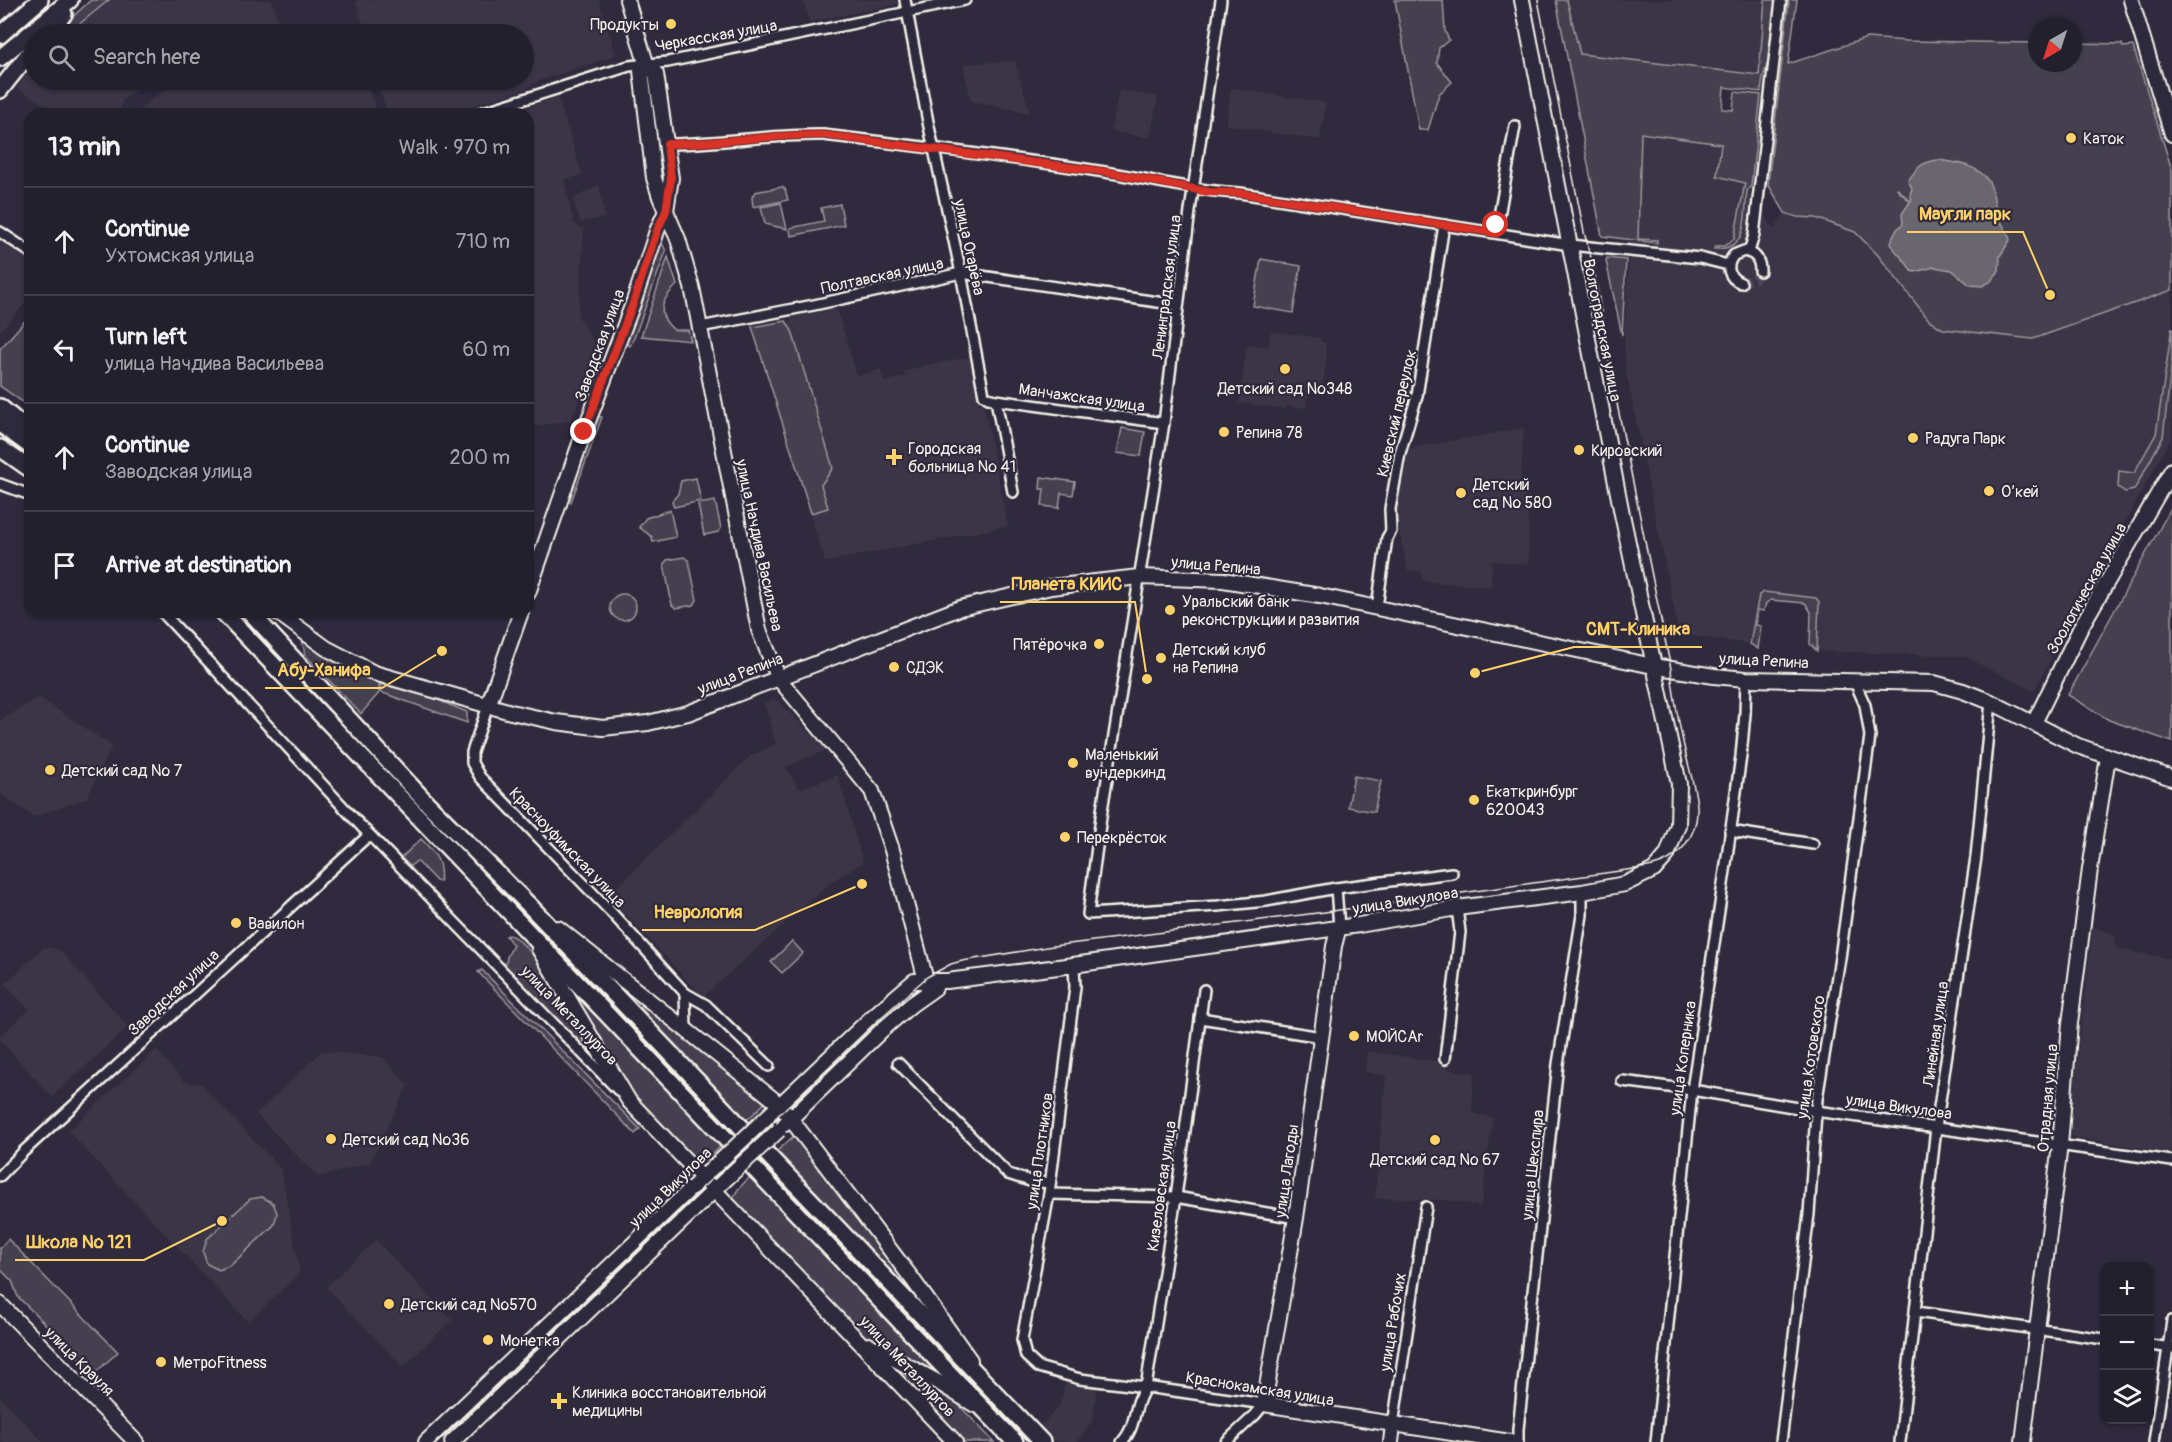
<!DOCTYPE html>
<meta charset="utf-8">
<style>
body{margin:0;font-family:Pangolin,sans-serif;background:#2f2d3a;color:#f1f3f6}
.controls{position:absolute;right:18px;bottom:18px;display:grid;overflow:hidden;border-radius:12px;box-shadow:0 2px 4px #0004}
.controls button{width:54px;height:54px;display:grid;place-items:center;padding:0;border:0;border-bottom:2px solid #403e4a;background:#23202e;color:#f1f3f6;font:30px sans-serif}
.compass{position:absolute;left:2028px;top:18px;width:54px;height:54px;border-radius:50%;background:#23202e;box-shadow:0 2px 4px #0004;rotate:219deg}
.stop{position:absolute;width:18px;height:18px;margin:-14px;border:4px solid #d93025;border-radius:50%;background:#fff}
.stop.end{background:#d93025;border-color:#fff;box-shadow:0 2px 6px #0008}
.list{margin:0;padding:0;list-style:none}
h2{display:flex;justify-content:space-between;align-items:center;height:78px;margin:0;padding:0 24px;font-size:26px}
h2 small{font-size:20px;font-weight:400;color:#a3a3aa}
.list li{display:grid;grid-template-columns:39px 1fr auto;gap:18px;align-items:center;box-sizing:border-box;height:108px;padding:0 24px;border-top:2px solid #403e4a}
.list b{display:block;font-size:22px;white-space:nowrap}
.list p{margin:0;font-size:20px;white-space:nowrap;color:#a3a3aa}
.list em{font-size:20px;font-style:normal;color:#a3a3aa}
.icon{flex:none;width:33px;height:33px;fill:none;stroke:currentColor;stroke-width:2;stroke-linecap:round;stroke-linejoin:round}
.map{position:relative;flex:none;width:2172px;height:1442px;overflow:hidden}
.search{position:absolute;background:#23202e;box-shadow:0 2px 4px #0004;left:24px;top:24px;width:510px;height:66px;display:flex;align-items:center;gap:15px;box-sizing:border-box;padding:0 21px;border-radius:33px;color:#a3a3aa;font-size:22px}
.panel{position:absolute;background:#23202e;box-shadow:0 2px 4px #0004;left:24px;top:108px;width:510px;height:510px;border-radius:18px}
.map>svg:first-child{display:block}
</style>
<div class="map">
<svg width="2172" height="1442" viewBox="0 0 2172 1442">
<rect width="100%" height="100%" fill="#2f2a3d"/>
<filter id="ink" filterUnits="userSpaceOnUse"><feTurbulence type="fractalNoise" baseFrequency=".0167" numOctaves="2"/><feDisplacementMap in="SourceGraphic" scale="12" xChannelSelector="R" yChannelSelector="G"/><feConvolveMatrix kernelMatrix="1 2 1 2 8 2 1 2 1" color-interpolation-filters="sRGB"/></filter>
<g filter="url(#ink)">
<g fill="#3b3647">
<polygon points="111,0 272,0 280,27 253,34 69,34"/>
<polygon points="358,0 599,0 616,55 533,83 528,88 449,114 388,114 376,80 524,80 524,34 366,34 356,3"/>
<polygon points="803,0 897,0 897,4 810,22"/>
<polygon points="1567,0 1765,0 1759,75 1579,54"/>
<polygon points="1015,61 1030,113 971,101 963,64"/>
<polygon points="34,63 34,80 149,80 122,101 120,114 60,114 17,88 21,81 19,75"/>
<polygon points="176,80 366,80 378,114 134,114"/>
<polygon points="1231,88 1326,103 1320,140 1226,125"/>
<polygon points="1119,90 1158,97 1150,138 1111,131"/>
<polygon points="558,97 582,175 564,180 574,224 584,229 578,316 598,348 571,421 528,427 528,114 510,114"/>
<polygon points="1637,129 1753,143 1747,189 1774,229 1785,213 1797,217 1816,218 1855,232 1877,254 1943,329 2033,339 2172,290 2172,436 2034,691 1963,656 1817,651 1819,602 1764,592 1759,596 1750,644 1692,636 1678,629 1626,372 1624,337"/>
<polygon points="599,185 605,218 580,222 573,199"/>
<polygon points="0,238 30,261 30,298 0,331"/>
<polygon points="837,309 857,376 881,369 884,382 905,376 904,372 918,367 971,357 979,404 984,405 1008,526 825,562 752,327 790,321 793,316"/>
<polygon points="1271,331 1321,338 1320,342 1326,343 1325,352 1327,353 1323,386 1310,385 1306,408 1287,406 1286,409 1239,403 1247,344 1268,347"/>
<polygon points="1524,428 1521,476 1528,515 1529,564 1492,561 1491,587 1423,581 1421,571 1408,571 1394,510 1406,449"/>
<polygon points="38,697 112,746 87,798 34,817 0,794 0,721"/>
<polygon points="774,699 779,702 827,750 785,767 799,789 838,775 863,862 831,882 703,997 608,896 750,756 776,744 764,703"/>
<polygon points="2093,927 2114,934 2117,949 2172,959 2172,1153 2068,1136"/>
<polygon points="44,947 60,950 128,1027 52,1097 0,1040 0,1036 29,1010 5,984"/>
<polygon points="156,1050 185,1082 201,1084 281,1169 300,1273 248,1322 68,1131"/>
<polygon points="322,1051 383,1057 408,1085 370,1163 318,1177 256,1114"/>
<polygon points="1367,1051 1447,1063 1447,1069 1474,1073 1472,1113 1493,1118 1481,1206 1445,1200 1375,1198 1386,1076 1365,1072"/>
<polygon points="376,1240 452,1320 403,1367 326,1287"/>
<polygon points="1066,1380 1097,1387 1093,1420 1077,1442 1056,1442 1041,1425 1060,1405"/>
<polygon points="0,1397 43,1442 0,1442"/>
</g>
<g fill="#454050" stroke="#9c989c" stroke-width="1.5">
<polygon points="91,0 109,0 67,34 54,34"/>
<polygon points="1395,0 1443,0 1445,31 1449,40 1439,48 1437,63 1452,82 1439,94 1428,130 1419,130"/>
<path d="M1556 0H1567L1580 54 1759 75 1765 0H1776L1769 59 1763 77 1761 92 1724 87 1722 109 1733 110 1735 92 1761 95 1751 186 1747 191C1744 217 1750 250 1714 249L1715 246H1724L1734 239 1745 183 1717 176 1721 144 1641 133 1638 239 1657 240V243L1602 236Z"/>
<polygon points="1789,0 1797,0 1788,64 1867,38 1907,41 2037,43 2037,63 2073,63 2073,43 2122,44 2123,47 2133,46 2172,170 2172,290 2033,339 1943,329 1929,320 1877,254 1855,232 1816,218 1797,217 1785,213 1768,184"/>
<polygon points="782,187 785,189 788,200 753,207 752,197 755,192"/>
<polygon points="781,203 787,229 765,224 761,207"/>
<polygon points="840,204 844,225 791,236 790,228 824,221 821,208"/>
<polygon points="660,239 666,251 634,338 630,346 624,342"/>
<path d="M668 257 677 285C661 300 655 314 674 330H688L691 341 641 336Z"/>
<polygon points="1607,258 1626,260 1622,335 1606,261"/>
<polygon points="1261,259 1301,266 1293,313 1253,306"/>
<polygon points="30,315 30,407 0,386 0,349"/>
<polygon points="786,321 792,331 833,468 821,485 828,508 811,513 752,327"/>
<polygon points="2172,327 2172,360 2163,437 2134,490 2125,492 2118,487 2119,471 2134,473 2156,434"/>
<polygon points="597,416 602,417 571,502 568,501"/>
<polygon points="1122,428 1145,432 1141,456 1117,453"/>
<polygon points="1041,477 1075,482 1073,495 1061,493 1059,508 1042,506 1044,489 1040,489"/>
<polygon points="696,478 701,501 674,507 672,501 678,494 681,481"/>
<polygon points="715,501 721,528 718,532 704,535 698,504"/>
<polygon points="2172,506 2172,742 2109,720 2068,695"/>
<polygon points="670,510 676,537 653,542 652,537 639,527 646,518"/>
<polygon points="684,557 689,561 697,600 694,605 676,608 672,605 664,564 667,560"/>
<polygon points="1764,592 1816,598 1819,602 1817,651 1810,644 1811,612 1805,603 1771,600 1766,603 1764,611 1758,610 1756,625 1761,626 1758,649 1750,644 1759,595"/>
<circle cx="623" cy="607" r="13"/>
<polygon points="302,640 379,684 379,693 361,714 305,655"/>
<polygon points="381,684 433,698 467,712 467,723 380,692"/>
<polygon points="1354,776 1381,781 1374,812 1348,807"/>
<path d="M421 839C435 852 443 863 440 882L436 881 417 861 410 866 401 858Z"/>
<path d="M509 935C535 941 592 1047 608 1074L505 968 507 957 513 945 506 936Z"/>
<polygon points="792,941 803,953 782,973 771,962"/>
<polygon points="584,953 767,1101 746,1121"/>
<polygon points="482,970 640,1129 635,1134 478,972"/>
<polygon points="559,977 721,1146 708,1159 700,1160 696,1164 641,1107"/>
<polygon points="795,1135 798,1137 951,1337 775,1153"/>
<polygon points="750,1177 945,1381 862,1336 732,1199 739,1188"/>
<polygon points="262,1197 273,1203 277,1213 274,1225 231,1265 219,1270 207,1264 203,1252 207,1239 250,1199"/>
<polygon points="8,1239 118,1352 95,1373 18,1297 12,1281 0,1269 0,1248"/>
<polygon points="881,1360 956,1402 994,1442 959,1442"/>
</g>
<path fill="#6a6670" stroke="#a19ea0" stroke-width="1.5" d="M1938 160C1955 162 1979 165 1989 182 1994 191 1994 205 1998 215 2001 224 2008 231 2010 240L2000 256 1999 271 1990 282 1982 286 1970 285 1952 270 1934 267 1915 272 1911 271C1907 261 1896 254 1891 244 1892 235 1896 229 1903 224L1902 214 1912 199 1910 195 1912 188 1908 181C1917 167 1922 162 1938 160Z"/>
<g fill="none" stroke-linecap="round" stroke-linejoin="round">
<polyline stroke="#a19ea0" stroke-width="2" points="1897,189 1910,201"/>
<polyline stroke="#4d4857" stroke-width="9" stroke-dasharray="9 4.5" stroke-linecap="butt" points="1741,283 1755,279 1760,271"/>
<defs>
<g id="street">
<polyline points="905,0 928,122 961,273 984,395 988,398 996,400 1164,423"/>
<polyline points="1221,0 1190,211 1164,423 1101,817 1088,914 1218,906 1266,901 1336,888 1452,873"/>
<polyline points="477,114 629,66 668,62 965,0"/>
<path d="M667 144C719 144 771 134 824 135 917 146 1011 157 1105 172 1150 179 1194 191 1240 193L1570 245 1700 258 1728 265"/>
<polyline points="0,232 30,252"/>
<polyline points="1496,233 1515,126"/>
<polyline points="1749,252 1754,235 1781,0"/>
<path d="M1741 283C1728 278 1725 266 1734 255L1744 251C1755 253 1760 259 1760 271"/>
<polyline points="700,327 814,305 961,273 1178,305"/>
<polyline points="996,400 1013,492"/>
<polyline points="0,484 30,495"/>
<polyline points="1377,607 1387,538 1391,531 1390,509 1400,453 1417,396 1444,225"/>
<polyline points="162,612 361,826 618,1090"/>
<polyline points="488,706 472,752 472,763 480,777 610,911 685,993 686,1030"/>
<polyline points="1730,831 1813,844"/>
<polyline points="1336,888 1339,927"/>
<polyline points="1074,965 1075,987 1049,1194 1022,1340 1026,1356 1038,1367 1080,1379 1146,1387 1264,1404 1255,1415 1226,1442"/>
<polyline points="685,993 706,1005 769,1066"/>
<polyline points="1200,1018 1322,1037"/>
<polyline points="1445,1059 1460,932 1457,908"/>
<polyline points="898,1063 1008,1174 1030,1181 1050,1183"/>
<polyline points="1622,1081 1692,1090 1816,1111 2172,1161"/>
<polyline points="0,1176 24,1151 369,835"/>
<polyline points="1049,1194 1176,1197 1296,1218"/>
<polyline points="1916,1312 2104,1339"/>
<polyline points="2150,1345 2172,1348"/>
<polyline points="1393,1425 1426,1207"/>
<path d="M1122 1442C1138 1425 1132 1405 1146 1387L1176 1197 1204 990"/>
<polyline points="1518,1442 1518,1429 1558,1064 1582,915 1582,892"/>
<polyline points="1656,1442 1692,1090 1725,871 1741,756 1745,714 1746,679"/>
<polyline points="1781,1442 1809,1214 1817,1099 1840,958 1870,736 1865,705 1854,680"/>
<polyline points="1900,1442 1936,1128 1976,857 1991,702"/>
<polyline points="2154,1442 2172,1321"/>
</g>
<g id="secondary">
<polyline points="2131,0 2172,134"/>
<polyline points="646,63 641,71 654,178 660,197 678,239 692,287 759,630 779,679 872,791 892,850 929,992"/>
<polyline points="528,593 584,432 634,301 657,231 666,211 671,178 656,74 646,63 627,0"/>
<polyline points="277,612 326,648 374,673 511,712 556,722 603,728 648,723 688,713 960,608 1051,587 1139,577 1223,580 1320,596 1653,666 1714,676 1746,679 1934,683 1963,691 1991,702 2078,746 2172,778"/>
<polyline points="488,706 521,612"/>
<polyline points="2034,723 2082,625 2172,470"/>
<polyline points="1339,927 1334,946 1296,1218 1264,1404 1510,1442"/>
<polyline points="558,928 773,1099 784,1110 913,1280 970,1360"/>
<polyline points="539,949 629,1101 955,1442"/>
<polyline points="767,1117 871,1018 914,981 947,981 1066,966 1359,925 1457,908 1582,892 1625,884 1654,870 1667,855 1678,825 1679,784 1622,514 1522,0"/>
<polyline points="785,1124 882,1030 911,1005 935,988"/>
<polyline points="0,1304 136,1442"/>
<polyline points="869,1345 941,1384 975,1405"/>
<polyline points="426,1442 716,1165"/>
<polyline points="452,1442 728,1177"/>
<polyline points="1391,1442 1393,1425"/>
<polyline points="2023,1442 2060,1145 2070,1023 2090,869 2108,757"/>
</g>
<g id="primary">
<polyline points="46,34 64,14"/>
<polyline points="0,35 40,0"/>
<polyline points="0,58 70,0"/>
<polyline points="0,90 34,47"/>
<polyline points="0,407 30,432"/>
<polyline points="0,424 30,446"/>
<polyline points="0,448 30,469"/>
<polyline points="223,612 1015,1442"/>
<polyline points="250,612 425,801 529,905 1042,1442"/>
</g>
</defs>
<use href="#street" stroke="#f4f1e8" stroke-width="14"/>
<use href="#secondary" stroke="#f4f1e8" stroke-width="18"/>
<use href="#primary" stroke="#f4f1e8" stroke-width="20"/>
<use href="#street" stroke="#2f2a3d" stroke-width="9"/>
<use href="#secondary" stroke="#2f2a3d" stroke-width="14"/>
<use href="#primary" stroke="#2f2a3d" stroke-width="15"/>
<path stroke="#f4f1e8" stroke-width="1.5" d="M436 1442 876 1022 927 977 951 964 962 961 1053 946 1325 912 1648 867C1678 862 1699 836 1697 805 1695 787 1689 768 1685 751 1679 723 1673 697 1671 669L1613 384 1594 269 1584 232 1538 0"/>
<defs>
<g id="secondary-bridge">
<polyline points="716,1165 767,1117"/>
<polyline points="728,1177 779,1130"/>
</g>
</defs>
<use href="#secondary-bridge" stroke="#f4f1e8" stroke-width="18" stroke-linecap="butt"/>
<use href="#secondary-bridge" stroke="#2f2a3d" stroke-width="14"/>
</g>
</g>
<g fill="none" stroke-linecap="round" stroke-linejoin="round" filter="url(#ink)">
<path stroke="#d93025" stroke-width="8" d="M584 432 634 301 657 231 666 211 671 178 667 144C719 144 771 134 824 135L1107 172 1209 192 1240 193 1496 233V225"/>
</g>
<g fill="#ffd166" stroke="#2f2a3d" stroke-width="2">
<circle cx="671" cy="24" r="6"/>
<circle cx="2071" cy="138" r="6"/>
<circle cx="1285" cy="369" r="6"/>
<circle cx="1224" cy="432" r="6"/>
<circle cx="1913" cy="438" r="6"/>
<circle cx="1579" cy="450" r="6"/>
<path d="M891 448h6v6h6v6h-6v6h-6v-6h-6v-6h6z"/>
<circle cx="1989" cy="491" r="6"/>
<circle cx="1461" cy="493" r="6"/>
<circle cx="1170" cy="610" r="6"/>
<circle cx="1099" cy="644" r="6"/>
<circle cx="1161" cy="658" r="6"/>
<circle cx="894" cy="667" r="6"/>
<circle cx="1073" cy="763" r="6"/>
<circle cx="50" cy="770" r="6"/>
<circle cx="1474" cy="800" r="6"/>
<circle cx="1065" cy="837" r="6"/>
<circle cx="236" cy="923" r="6"/>
<circle cx="1354" cy="1036" r="6"/>
<circle cx="331" cy="1139" r="6"/>
<circle cx="1435" cy="1140" r="6"/>
<circle cx="389" cy="1304" r="6"/>
<circle cx="488" cy="1340" r="6"/>
<circle cx="161" cy="1362" r="6"/>
<path d="M556 1392h6v6h6v6h-6v6h-6v-6h-6v-6h6z"/>
</g>
<g text-anchor="middle" stroke-width="4.5" stroke-linejoin="round" paint-order="stroke">
<g font-size="16" fill="#f4f1e8" stroke="#2f2a3d" text-anchor="start">
<text x="659" y="30" text-anchor="end">Продукты</text>
<text x="2083" y="144">Каток</text>
<text x="1285" y="394" text-anchor="middle">Детский сад №348</text>
<text x="1236" y="438">Репина 78</text>
<text x="1925" y="444">Радуга Парк</text>
<text x="908" y="454">Городская<tspan x="908" dy="18">больница № 41</tspan></text>
<text x="1591" y="456">Кировский</text>
<text x="1473" y="490">Детский<tspan x="1473" dy="18">сад № 580</tspan></text>
<text x="2001" y="497">О’кей</text>
<text x="1182" y="607">Уральский банк<tspan x="1182" dy="18">реконструкции и развития</tspan></text>
<text x="1087" y="650" text-anchor="end">Пятёрочка</text>
<text x="1173" y="655">Детский клуб<tspan x="1173" dy="18">на Репина</tspan></text>
<text x="906" y="673">СДЭК</text>
<text x="1085" y="760">Маленький<tspan x="1085" dy="18">вундеркинд</tspan></text>
<text x="62" y="776">Детский сад № 7</text>
<text x="1486" y="797">Екаткринбург<tspan x="1486" dy="18">620043</tspan></text>
<text x="1077" y="843">Перекрёсток</text>
<text x="248" y="929">Вавилон</text>
<text x="1366" y="1042">МОЙCAr</text>
<text x="343" y="1145">Детский сад №36</text>
<text x="1435" y="1165" text-anchor="middle">Детский сад № 67</text>
<text x="401" y="1310">Детский сад №570</text>
<text x="500" y="1346">Монетка</text>
<text x="173" y="1368">МетроFitness</text>
<text x="572" y="1398">Клиника восстановительной<tspan x="572" dy="18">медицины</tspan></text>
</g>
<g font-size="16" fill="#f4f1e8" stroke="#2f2a3d">
<text transform="translate(716 35) rotate(-10)" y="6">Черкасская улица</text>
<text transform="translate(970 247) rotate(78)" y="6">улица Огарёва</text>
<text transform="translate(882 275) rotate(-12)" y="6">Полтавская улица</text>
<text transform="translate(1166 287) rotate(-83)" y="6">Ленинградская улица</text>
<text transform="translate(1603 330) rotate(79)" y="6">Волгоградская улица</text>
<text transform="translate(599 345) rotate(-70)" y="6">Заводская улица</text>
<text transform="translate(1082 397) rotate(8)" y="6">Манчажская улица</text>
<text transform="translate(1396 413) rotate(-77)" y="6">Киевский переулок</text>
<text transform="translate(760 545) rotate(78)" y="6">улица Начдива Васильева</text>
<text transform="translate(1216 565) rotate(5)" y="6">улица Репина</text>
<text transform="translate(2086 588) rotate(-61)" y="6">Зоологическая улица</text>
<text transform="translate(1764 660) rotate(3)" y="6">улица Репина</text>
<text transform="translate(740 673) rotate(-21)" y="6">улица Репина</text>
<text transform="translate(568 847) rotate(46)" y="6">Красноуфимская улица</text>
<text transform="translate(1405 900) rotate(-9)" y="6">улица Викулова</text>
<text transform="translate(173 992) rotate(-43)" y="6">Заводская улица</text>
<text transform="translate(570 1015) rotate(46)" y="6">улица Металлургов</text>
<text transform="translate(1935 1034) rotate(-82)" y="6">Линейная улица</text>
<text transform="translate(1810 1057) rotate(-82)" y="6">улица Котовского</text>
<text transform="translate(1682 1058) rotate(-82)" y="6">улица Коперника</text>
<text transform="translate(2047 1098) rotate(-85)" y="6">Отрадная улица</text>
<text transform="translate(1899 1106) rotate(8)" y="6">улица Викулова</text>
<text transform="translate(1039 1151) rotate(-82)" y="6">улица Плотников</text>
<text transform="translate(1532 1165) rotate(-84)" y="6">улица Шекспира</text>
<text transform="translate(1286 1171) rotate(-82)" y="6">улица Лагоды</text>
<text transform="translate(1161 1186) rotate(-82)" y="6">Кизеловская улица</text>
<text transform="translate(670 1187) rotate(-44)" y="6">улица Викулова</text>
<text transform="translate(1392 1322) rotate(-81)" y="6">улица Рабочих</text>
<text transform="translate(80 1361) rotate(45)" y="6">улица Крауля</text>
<text transform="translate(908 1366) rotate(47)" y="6">улица Металлургов</text>
<text transform="translate(1260 1388) rotate(9)" y="6">Краснокамская улица</text>
</g>
</g>
<path fill="none" stroke="#ffd166" stroke-width="2" d="M2050 295L2023 232H1907M1147 679L1135 602H1000M1475 673L1574 647H1702M442 651L382 688H265M862 884L755 930H642M222 1221L144 1260H15"/>
<g fill="#ffd166" stroke="#2f2a3d" stroke-width="2">
<circle cx="2050" cy="295" r="6"/>
<circle cx="1147" cy="679" r="6"/>
<circle cx="1475" cy="673" r="6"/>
<circle cx="442" cy="651" r="6"/>
<circle cx="862" cy="884" r="6"/>
<circle cx="222" cy="1221" r="6"/>
</g>
<g font-size="18" text-anchor="middle" font-weight="bold" fill="#ffd166" stroke="#2f2a3d" stroke-width="4.5" stroke-linejoin="round" paint-order="stroke">
<text x="1965" y="220">Маугли парк</text>
<text x="1067" y="590">Планета КИИС</text>
<text x="1638" y="635">СМТ-Клиника</text>
<text x="324" y="676">Абу-Ханифа</text>
<text x="698" y="918">Неврология</text>
<text x="79" y="1248">Школа № 121</text>
</g>
</svg>
<div class="controls">
<button>+</button>
<button>−</button>
<button><svg class="icon" aria-label="layers" viewBox="0 0 24 24"><path d="M12 4l9 5-9 5-9-5zM3 14l9 5 9-5"/></svg></button>
</div>
<svg class="compass" viewBox="-18 -18 36 36"><path d="M0-13l5 13h-10z" fill="#e53935"/><path d="M0 13l5-13h-10z" fill="#a3a3aa"/></svg>
<div class="stop" style="left:1496px;top:225px"></div>
<div class="stop end" style="left:584px;top:432px"></div>
<div class="search"><svg class="icon" aria-label="search" viewBox="0 0 24 24"><circle cx="10" cy="10" r="6"/><path d="M15 15l6 6"/></svg>Search here</div>
<section class="panel">
<h2>13 min<small>Walk · 970 m</small></h2>
<ul class="list">
<li><svg class="icon" aria-label="ahead" viewBox="0 0 24 24"><path d="M12 20V5M6 11l6-6 6 6"/></svg><div><b>Continue</b><p>Ухтомская улица</p></div><em>710 m</em></li>
<li><svg class="icon" aria-label="left" viewBox="0 0 24 24"><path d="M17 20v-9H6M10 6l-5 5 5 5"/></svg><div><b>Turn left</b><p>улица Начдива Васильева</p></div><em>60 m</em></li>
<li><svg class="icon" aria-label="ahead" viewBox="0 0 24 24"><path d="M12 20V5M6 11l6-6 6 6"/></svg><div><b>Continue</b><p>Заводская улица</p></div><em>200 m</em></li>
<li><svg class="icon" aria-label="arrive" viewBox="0 0 24 24"><path d="M6 21V4h12l-3 4 3 4H6"/></svg><div><b>Arrive at destination</b></div></li>
</ul>
</section>
</div>
